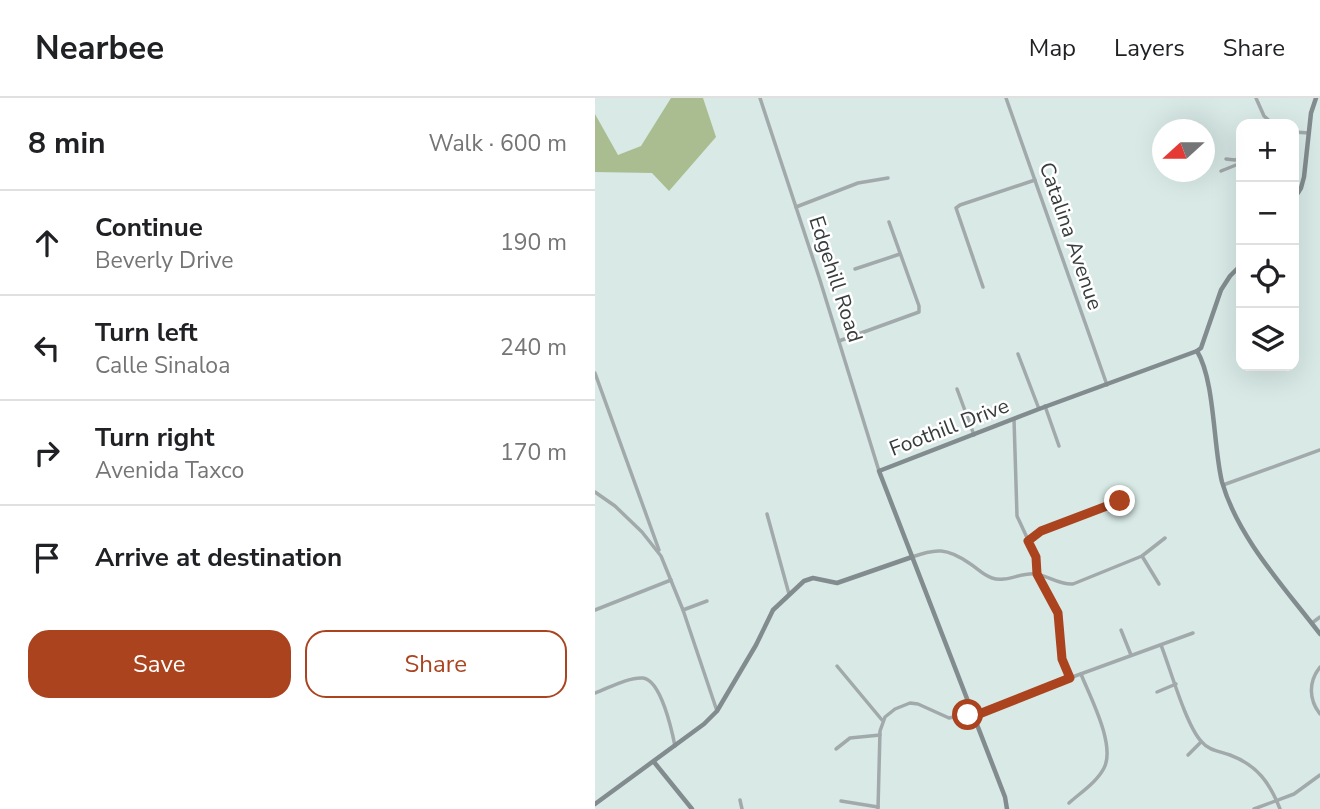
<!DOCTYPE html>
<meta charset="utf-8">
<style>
body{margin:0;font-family:"Nunito Sans",sans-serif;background:#f6f6f6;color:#202124}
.controls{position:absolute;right:21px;top:21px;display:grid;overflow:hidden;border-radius:14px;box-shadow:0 7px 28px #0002}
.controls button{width:63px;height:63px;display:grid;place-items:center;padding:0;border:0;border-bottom:2px solid #e0e0e0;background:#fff;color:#202124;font:35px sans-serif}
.compass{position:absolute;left:557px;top:21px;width:63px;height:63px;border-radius:50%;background:#fff;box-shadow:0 7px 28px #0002;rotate:249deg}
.stop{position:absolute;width:21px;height:21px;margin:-16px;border:5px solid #aa431e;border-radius:50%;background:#fff}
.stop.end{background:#aa431e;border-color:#fff;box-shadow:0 2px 7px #0008}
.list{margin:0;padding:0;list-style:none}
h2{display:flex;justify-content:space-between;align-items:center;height:91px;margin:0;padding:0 28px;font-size:30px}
h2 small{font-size:23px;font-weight:400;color:#757577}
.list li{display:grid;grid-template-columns:46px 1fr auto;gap:21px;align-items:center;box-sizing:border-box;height:105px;padding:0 28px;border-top:2px solid #e0e0e0}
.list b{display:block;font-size:26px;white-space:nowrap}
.list p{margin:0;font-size:23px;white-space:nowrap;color:#757577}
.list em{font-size:23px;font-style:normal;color:#757577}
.actions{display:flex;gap:14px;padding:21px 28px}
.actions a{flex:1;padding:16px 0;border:2px solid #aa431e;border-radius:21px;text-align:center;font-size:24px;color:#aa431e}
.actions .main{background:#aa431e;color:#fff}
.icon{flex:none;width:38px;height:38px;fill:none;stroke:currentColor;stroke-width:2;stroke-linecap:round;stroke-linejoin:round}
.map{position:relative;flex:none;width:725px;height:711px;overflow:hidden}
header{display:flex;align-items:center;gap:42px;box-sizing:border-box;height:98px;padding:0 35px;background:#fff;border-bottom:2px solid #e0e0e0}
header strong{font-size:33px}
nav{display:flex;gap:38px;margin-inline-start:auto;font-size:24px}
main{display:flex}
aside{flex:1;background:#fff}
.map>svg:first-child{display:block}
</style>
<header>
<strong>Nearbee</strong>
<nav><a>Map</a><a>Layers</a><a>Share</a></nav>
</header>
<main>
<aside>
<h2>8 min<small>Walk · 600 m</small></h2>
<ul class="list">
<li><svg class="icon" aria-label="ahead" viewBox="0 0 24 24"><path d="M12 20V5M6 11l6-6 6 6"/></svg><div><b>Continue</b><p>Beverly Drive</p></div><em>190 m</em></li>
<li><svg class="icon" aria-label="left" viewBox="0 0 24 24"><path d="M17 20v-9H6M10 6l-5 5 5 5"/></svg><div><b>Turn left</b><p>Calle Sinaloa</p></div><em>240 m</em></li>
<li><svg class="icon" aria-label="right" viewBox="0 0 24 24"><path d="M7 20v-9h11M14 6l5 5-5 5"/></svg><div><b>Turn right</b><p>Avenida Taxco</p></div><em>170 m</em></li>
<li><svg class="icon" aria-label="arrive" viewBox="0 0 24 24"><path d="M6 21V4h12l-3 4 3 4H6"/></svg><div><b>Arrive at destination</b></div></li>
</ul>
<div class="actions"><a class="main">Save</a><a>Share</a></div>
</aside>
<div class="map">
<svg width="725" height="711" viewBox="0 0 725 711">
<rect width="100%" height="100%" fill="#d8e9e6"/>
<polygon fill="#aabd91" points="76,0 108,0 121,39 74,93 57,75 0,74 0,16 23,57 46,48"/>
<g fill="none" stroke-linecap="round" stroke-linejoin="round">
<g stroke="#a2a9ab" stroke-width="3.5">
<polyline points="165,0 224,179 284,373"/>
<polyline points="411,0 512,287"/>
<polyline points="661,0 669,18 678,26"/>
<polyline points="699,34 714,35"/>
<polyline points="631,61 640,62 646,60"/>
<polyline points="626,73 646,65"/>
<polyline points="644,73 646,68"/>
<polyline points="201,109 263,85 293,80"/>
<polyline points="260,171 305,156"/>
<polyline points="388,189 361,110 365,107 440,82"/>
<polyline points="244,243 324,214 324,208 294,124"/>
<polyline points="423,256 444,311"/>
<polyline points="0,275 64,452"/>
<polyline points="362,291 379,337"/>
<polyline points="450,308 464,348"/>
<polyline points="419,321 422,418 441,459 442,476 462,515 467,561 475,580"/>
<polyline points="628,387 725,352"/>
<polyline points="0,394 20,408 47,434 66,458 88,512 122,613"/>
<polyline points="172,416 194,496"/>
<polyline points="434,442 453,430 525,403"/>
<polyline points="547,458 564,486"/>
<path d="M317 459C341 450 352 450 374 465 382 470 388 477 397 480 411 485 426 474 441 476 454 478 464 487 478 486L547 458 570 440"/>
<polyline points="0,512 76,482"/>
<polyline points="88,512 112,503"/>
<polyline points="717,525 725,519"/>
<polyline points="526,532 536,557"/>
<path d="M566 547C575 570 591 627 606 643 614 653 624 653 635 657 662 667 675 685 685 711"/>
<polyline points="242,568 287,622"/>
<path d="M725 569C713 584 714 602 725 616"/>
<polyline points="562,594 581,586"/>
<path d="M0 595C14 590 33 579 48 580 66 582 77 633 80 648"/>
<polyline points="379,619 429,599 439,593 598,535"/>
<polyline points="241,651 255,640 285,637"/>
<polyline points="593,657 606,644"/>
<polyline points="145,702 147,711"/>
<polyline points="246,703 283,709"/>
<path d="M474 705C485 695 502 684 509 670 521 647 495 599 486 576"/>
<polyline points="283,711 285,633 290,619 300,611 315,605 323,606 354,620 377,615"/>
<polyline points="659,711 699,696 725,677"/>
</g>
<g stroke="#828c8f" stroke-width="4.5">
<polyline points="699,101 706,90 709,79 716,15 721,0"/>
<path d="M602 253C620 283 618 347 627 384 643 440 690 490 725 536"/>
<polyline points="59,664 97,711"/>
<polyline points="0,706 109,626 122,613 161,547 178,512 209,483 218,480 242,485 317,459"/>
<polyline points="412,711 410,699 284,373 444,311 602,253 606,250 626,192 635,178 646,167"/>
</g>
</g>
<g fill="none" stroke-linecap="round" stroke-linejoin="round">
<polyline stroke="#aa431e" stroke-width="9" points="373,617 377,615 379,618 475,580 467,561 463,515 442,476 441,459 433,443 446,433 525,403"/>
</g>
<g text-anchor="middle" stroke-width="5" stroke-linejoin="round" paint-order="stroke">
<g font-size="21" fill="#363d3c" stroke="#fff">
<text transform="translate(476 138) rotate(71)" y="7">Catalina Avenue</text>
<text transform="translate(241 181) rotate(72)" y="7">Edgehill Road</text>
<text transform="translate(354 329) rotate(-21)" y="7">Foothill Drive</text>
</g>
</g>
</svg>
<div class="controls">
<button>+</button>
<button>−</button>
<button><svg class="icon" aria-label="locate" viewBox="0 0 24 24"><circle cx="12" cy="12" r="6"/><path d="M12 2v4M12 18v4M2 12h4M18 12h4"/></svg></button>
<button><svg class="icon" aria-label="layers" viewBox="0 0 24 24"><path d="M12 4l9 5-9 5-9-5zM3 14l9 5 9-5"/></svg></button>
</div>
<svg class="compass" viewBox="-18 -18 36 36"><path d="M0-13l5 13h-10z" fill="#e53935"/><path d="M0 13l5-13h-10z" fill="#757577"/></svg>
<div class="stop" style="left:373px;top:617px"></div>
<div class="stop end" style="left:525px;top:403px"></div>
</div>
</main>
